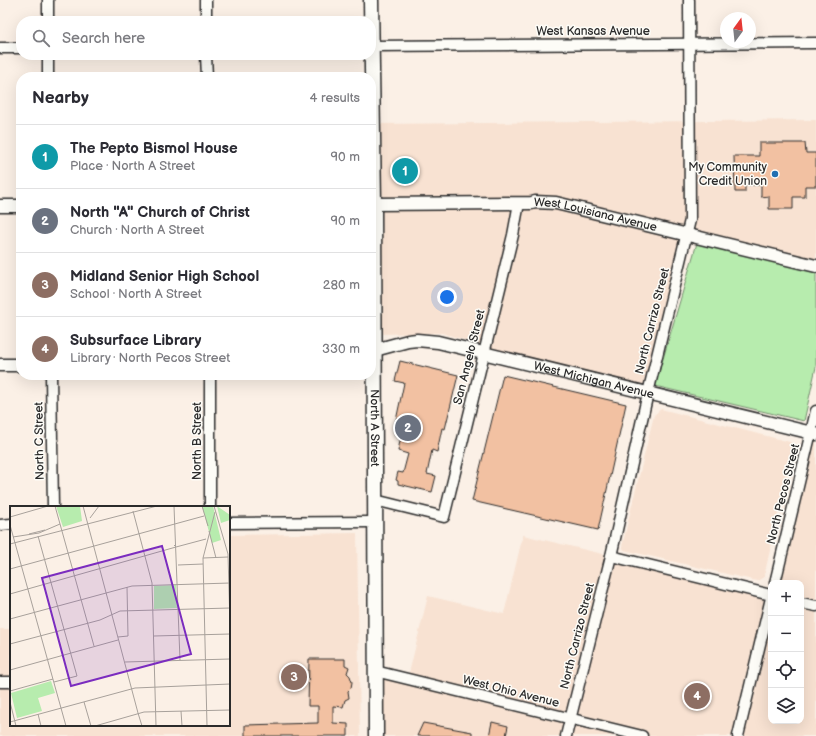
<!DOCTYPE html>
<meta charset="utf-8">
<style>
body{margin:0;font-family:"Balsamiq Sans",sans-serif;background:#f7f7f7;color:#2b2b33}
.controls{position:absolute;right:12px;bottom:12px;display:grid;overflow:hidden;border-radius:8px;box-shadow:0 4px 16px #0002}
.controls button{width:36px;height:36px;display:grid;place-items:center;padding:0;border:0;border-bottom:1px solid #e1e1e2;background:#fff;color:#2b2b33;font:20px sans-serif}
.compass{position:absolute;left:720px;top:12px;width:36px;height:36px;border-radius:50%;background:#fff;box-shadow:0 4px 16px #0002;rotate:15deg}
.you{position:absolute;left:447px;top:297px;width:14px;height:14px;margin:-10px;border:3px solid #fff;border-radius:50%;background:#1a73e8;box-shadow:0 0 0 6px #1a73e833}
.badge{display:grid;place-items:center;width:26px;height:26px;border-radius:50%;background:#7c3aed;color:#fff;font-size:13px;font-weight:700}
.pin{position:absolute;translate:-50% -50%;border:2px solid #fff;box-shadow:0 1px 4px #0006}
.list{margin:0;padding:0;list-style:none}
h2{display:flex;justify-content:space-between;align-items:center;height:52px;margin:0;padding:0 16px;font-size:17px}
h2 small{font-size:13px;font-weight:400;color:#7c7c81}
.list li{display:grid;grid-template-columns:26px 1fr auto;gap:12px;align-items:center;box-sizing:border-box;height:64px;padding:0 16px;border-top:1px solid #e1e1e2}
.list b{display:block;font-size:15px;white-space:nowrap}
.list p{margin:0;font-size:13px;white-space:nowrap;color:#7c7c81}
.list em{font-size:13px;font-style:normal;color:#7c7c81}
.icon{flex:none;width:22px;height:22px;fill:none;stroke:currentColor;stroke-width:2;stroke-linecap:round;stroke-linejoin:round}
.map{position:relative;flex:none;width:816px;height:736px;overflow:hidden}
.search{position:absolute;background:#fff;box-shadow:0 4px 16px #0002;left:16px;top:16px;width:360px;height:44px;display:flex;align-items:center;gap:10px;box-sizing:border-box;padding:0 14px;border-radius:16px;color:#7c7c81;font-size:15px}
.panel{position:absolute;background:#fff;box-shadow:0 4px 16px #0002;left:16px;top:72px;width:360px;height:308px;border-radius:16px}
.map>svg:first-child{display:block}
</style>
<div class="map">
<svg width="816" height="736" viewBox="0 0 816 736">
<rect width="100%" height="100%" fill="#fbf0e6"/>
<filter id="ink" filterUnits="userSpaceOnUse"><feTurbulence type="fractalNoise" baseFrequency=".025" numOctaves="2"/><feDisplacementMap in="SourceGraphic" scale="8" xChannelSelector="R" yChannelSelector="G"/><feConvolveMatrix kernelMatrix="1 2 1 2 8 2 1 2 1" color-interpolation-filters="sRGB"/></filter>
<g filter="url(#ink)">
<g fill="#f8e2d2">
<polygon points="816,120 816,260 689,230 649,392 568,372 442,333 374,334 371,124"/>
<polygon points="661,409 790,442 793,447 764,577 757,581 624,550 622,546 654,415"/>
<polygon points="816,414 816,736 375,736 374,669 408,677 428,596 504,614 523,535 771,594 771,721 801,721 801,583 775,583"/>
<polygon points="357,533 360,736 0,736 0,629 11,629 11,725 229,725 229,535"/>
</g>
<polygon fill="#b7ecae" stroke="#718c6c" points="697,243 816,271 816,367 804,421 655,386"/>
<g fill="#f2c1a2" stroke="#2b2b2b">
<polygon points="759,143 805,143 806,153 816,153 816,186 805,186 805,197 793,197 793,209 769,209 769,196 761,197 761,185 745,185 745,192 735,192 734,156 759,156"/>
<polygon points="400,361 458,375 445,429 442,428 437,452 432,450 427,474 436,476 432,492 398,484 398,481 396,480 398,472 403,473 408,454 398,451 401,436 395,435 396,430 394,430 404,383 395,381"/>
<polygon points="503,375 626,404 598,530 472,501"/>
<polygon points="309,659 345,659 345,665 349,667 347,673 350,676 352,682 351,688 348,691 349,698 345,700 343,707 333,706 333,723 348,724 348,736 245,736 245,725 318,723 318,706 308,706"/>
<polygon points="492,722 508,726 506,736 489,736"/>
<polygon points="423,723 472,732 472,736 417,736"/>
</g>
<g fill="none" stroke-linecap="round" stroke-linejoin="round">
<defs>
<g id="minor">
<polyline points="48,0 48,21"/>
<polyline points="206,0 206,21"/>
<polyline points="371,46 816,43"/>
<polyline points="0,48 21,48"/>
<polyline points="48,55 48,77"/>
<polyline points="206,55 207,77"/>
<polyline points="51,375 53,507"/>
<polyline points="210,375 210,507"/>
<polyline points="375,500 444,517 513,235 519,203"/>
<polyline points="229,523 374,522"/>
<polyline points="0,525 11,524"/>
<polyline points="611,556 771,595"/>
<polyline points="775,583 816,411"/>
<polyline points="801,603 816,606"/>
<polyline points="375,671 642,736"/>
<polyline points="0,682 11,682"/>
<polyline points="566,736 611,556 648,393 690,220 689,0"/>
<polyline points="738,736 771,598"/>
</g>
<g id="tertiary">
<path id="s1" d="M371 204 532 203 535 202 556 203 816 266"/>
<polyline points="0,206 21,206"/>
<path id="s2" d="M371 351 408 341 417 340 438 342 816 434"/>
<polyline points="0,365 21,365"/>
</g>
<g id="secondary">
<path id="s3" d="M371 0 374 204 376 736"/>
</g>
</defs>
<use href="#minor" stroke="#2b2b2b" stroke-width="13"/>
<use href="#tertiary" stroke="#2b2b2b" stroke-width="15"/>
<use href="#secondary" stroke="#2b2b2b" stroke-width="17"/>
<use href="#minor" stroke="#fdfcf7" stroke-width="10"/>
<use href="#tertiary" stroke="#fdfcf7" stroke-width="12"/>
<use href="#secondary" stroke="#fdfcf7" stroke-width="14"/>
</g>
</g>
<circle fill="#1f6fb2" stroke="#fdfcf7" stroke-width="1.5" cx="775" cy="174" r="4"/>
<g text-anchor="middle" stroke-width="3" stroke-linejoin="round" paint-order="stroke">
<g font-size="12" fill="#2b2b2b" stroke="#fdfcf7">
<text x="593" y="35">West Kansas Avenue</text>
<text dy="4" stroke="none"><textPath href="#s1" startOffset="226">West Louisiana Avenue</textPath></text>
<text transform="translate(652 321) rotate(-76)" y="4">North Carrizo Street</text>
<text transform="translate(469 357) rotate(-76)" y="4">San Angelo Street</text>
<text dy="4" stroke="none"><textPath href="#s2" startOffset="229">West Michigan Avenue</textPath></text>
<text dy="4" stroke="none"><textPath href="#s3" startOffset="428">North A Street</textPath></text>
<text transform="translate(39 441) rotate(-91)" y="4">North C Street</text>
<text transform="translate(197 441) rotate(-90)" y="4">North B Street</text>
<text transform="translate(783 494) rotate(-76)" y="4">North Pecos Street</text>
<text transform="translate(577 636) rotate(-76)" y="4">North Carrizo Street</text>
<text transform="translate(511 691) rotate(14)" y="4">West Ohio Avenue</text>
</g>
<g font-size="12" fill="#2b2b2b" stroke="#fdfcf7" text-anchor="end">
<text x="767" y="171">My Community<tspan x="767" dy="14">Credit Union</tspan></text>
</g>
</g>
<g transform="translate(10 506)">
<rect width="220" height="220" fill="#fbf0e6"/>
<path d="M46 0H70L72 15 53 21ZM192 0H203L211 34 202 37ZM207 0 220 9V14L211 17ZM166 79 167 102 144 103V80ZM41 175 45 187 28 192 32 205 7 212 1 187Z" fill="#b7ecae"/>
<path fill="none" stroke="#a8a19b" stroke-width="1" d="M45 0 84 140M73 0 128 207M164 0 170 154M192 0 198 20M204 0 218 48 220 120M123 5 142 77 146 220M0 11 38 0M80 12 89 0M0 19 56 220M199 25 206 52M19 28 35 24M28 30 67 170 44 176M3 31 29 27 50 18M0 38 147 0M164 39 166 41 196 33M193 52 218 51M168 59 193 58M0 63 194 10M0 88 166 41M0 113 122 80 220 77M144 130 220 128M108 131 118 130 117 81M0 138 90 114 110 105 220 102M115 156 220 153M0 164 108 134M0 185 43 173M0 196 6 220M74 196 81 220M171 205 172 220M128 207 132 220M28 208 31 220M0 216 125 182 220 178M85 220 134 206 220 204M197 220 193 52 205 6"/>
<path fill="#7b2cbf" fill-opacity="0.15" stroke="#7b2cbf" stroke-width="2" d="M152 40 181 148 61 180 32 72Z"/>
<rect width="220" height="220" fill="none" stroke="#2b2b2b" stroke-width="2"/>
</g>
</svg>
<div class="controls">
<button>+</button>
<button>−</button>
<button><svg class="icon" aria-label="locate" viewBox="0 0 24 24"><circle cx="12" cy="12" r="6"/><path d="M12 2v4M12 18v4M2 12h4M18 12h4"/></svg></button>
<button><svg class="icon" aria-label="layers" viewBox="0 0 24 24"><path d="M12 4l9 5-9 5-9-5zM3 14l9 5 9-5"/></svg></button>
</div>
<svg class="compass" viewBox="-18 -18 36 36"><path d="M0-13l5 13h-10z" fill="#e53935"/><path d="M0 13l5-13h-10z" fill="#7c7c81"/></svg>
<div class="you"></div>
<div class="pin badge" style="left:405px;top:171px;background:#0f9aa8">1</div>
<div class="pin badge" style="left:408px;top:428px;background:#6b7280">2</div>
<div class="pin badge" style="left:294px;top:677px;background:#8d6e63">3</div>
<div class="pin badge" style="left:697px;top:696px;background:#8d6e63">4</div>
<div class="search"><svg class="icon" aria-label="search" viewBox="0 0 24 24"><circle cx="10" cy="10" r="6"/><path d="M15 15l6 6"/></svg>Search here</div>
<section class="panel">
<h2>Nearby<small>4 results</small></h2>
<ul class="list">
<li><span class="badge" style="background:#0f9aa8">1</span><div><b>The Pepto Bismol House</b><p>Place · North A Street</p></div><em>90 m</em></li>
<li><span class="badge" style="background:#6b7280">2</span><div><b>North &quot;A&quot; Church of Christ</b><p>Church · North A Street</p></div><em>90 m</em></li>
<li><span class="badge" style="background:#8d6e63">3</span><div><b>Midland Senior High School</b><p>School · North A Street</p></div><em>280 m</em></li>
<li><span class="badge" style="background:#8d6e63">4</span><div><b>Subsurface Library</b><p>Library · North Pecos Street</p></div><em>330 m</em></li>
</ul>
</section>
</div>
